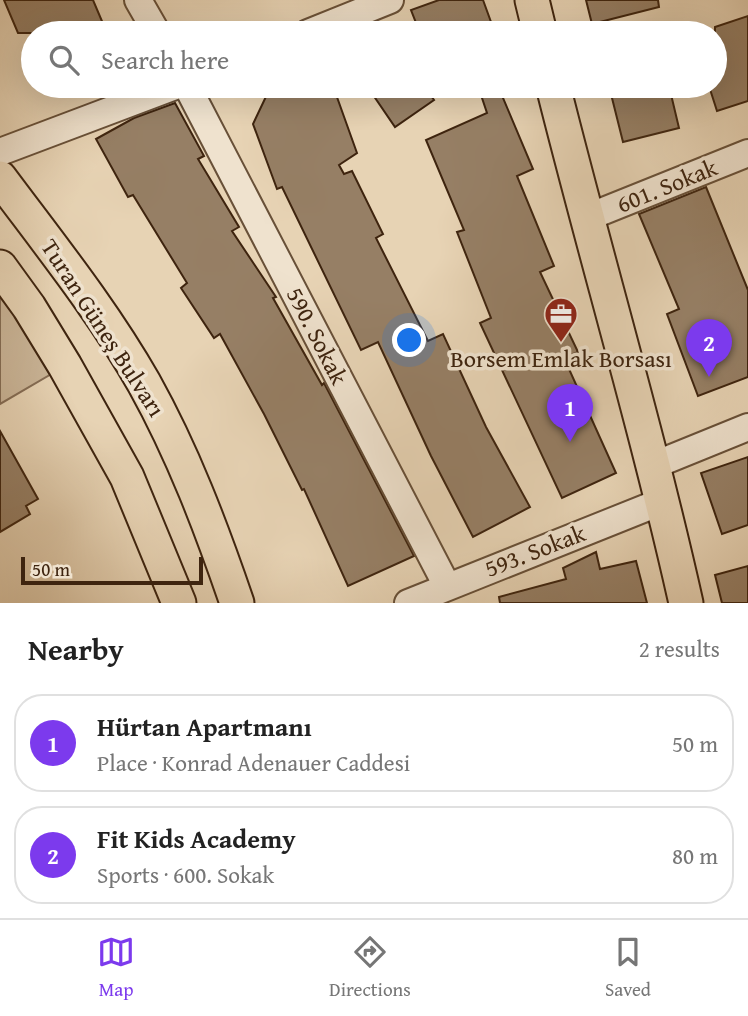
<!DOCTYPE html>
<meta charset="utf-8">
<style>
body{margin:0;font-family:"Gentium Book Plus",serif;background:#f6f6f6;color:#222}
.scale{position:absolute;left:21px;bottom:18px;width:182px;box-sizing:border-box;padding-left:7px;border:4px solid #3e240f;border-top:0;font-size:19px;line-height:24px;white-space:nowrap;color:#3e240f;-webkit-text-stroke:5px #efe2ce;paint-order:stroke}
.you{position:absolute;left:410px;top:341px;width:24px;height:24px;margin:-18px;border:5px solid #fff;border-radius:50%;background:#1a73e8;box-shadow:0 0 0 10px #1a73e833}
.badge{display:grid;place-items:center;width:46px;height:46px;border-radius:50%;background:#7c3aed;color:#fff;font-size:23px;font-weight:700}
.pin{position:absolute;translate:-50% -58px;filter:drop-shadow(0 2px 4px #0008)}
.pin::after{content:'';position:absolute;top:37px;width:24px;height:21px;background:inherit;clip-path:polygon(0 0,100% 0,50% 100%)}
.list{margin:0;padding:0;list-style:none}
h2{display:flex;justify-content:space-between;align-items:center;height:91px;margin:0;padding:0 28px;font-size:30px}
h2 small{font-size:23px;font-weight:400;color:#767676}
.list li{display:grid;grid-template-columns:46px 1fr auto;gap:21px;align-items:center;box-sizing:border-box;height:98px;margin:0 14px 14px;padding:0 14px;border:2px solid #e0e0e0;border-radius:28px}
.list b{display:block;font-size:26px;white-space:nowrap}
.list p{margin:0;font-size:23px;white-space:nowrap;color:#767676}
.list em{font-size:23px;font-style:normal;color:#767676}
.icon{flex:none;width:38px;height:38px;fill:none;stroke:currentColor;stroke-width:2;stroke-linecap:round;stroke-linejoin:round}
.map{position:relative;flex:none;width:748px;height:603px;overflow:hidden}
.search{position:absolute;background:#fff;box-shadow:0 7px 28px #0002;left:21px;right:21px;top:21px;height:77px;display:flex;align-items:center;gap:18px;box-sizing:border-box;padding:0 24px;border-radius:38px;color:#767676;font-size:26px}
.sheet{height:315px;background:#fff}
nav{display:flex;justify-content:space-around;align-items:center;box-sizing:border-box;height:98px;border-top:2px solid #e0e0e0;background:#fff;font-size:19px;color:#767676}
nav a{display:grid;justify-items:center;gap:4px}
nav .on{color:#7c3aed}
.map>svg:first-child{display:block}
</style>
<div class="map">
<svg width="748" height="603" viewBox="0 0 748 603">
<rect width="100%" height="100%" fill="#e7d3b4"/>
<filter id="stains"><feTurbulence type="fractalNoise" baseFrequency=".00286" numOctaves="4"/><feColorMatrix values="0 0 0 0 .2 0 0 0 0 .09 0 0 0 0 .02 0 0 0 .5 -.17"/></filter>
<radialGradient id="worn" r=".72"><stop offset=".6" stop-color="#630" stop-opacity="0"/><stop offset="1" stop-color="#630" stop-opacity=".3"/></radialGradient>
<polygon fill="#cab598" stroke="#846c54" stroke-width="2" points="0,267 65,366 0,404"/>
<g fill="#967f65" stroke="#3e240f" stroke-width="2">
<polygon points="4,0 93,0 107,33 18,33"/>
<polygon points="439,0 483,0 495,33 420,33 411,10"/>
<polygon points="586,0 658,0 659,7 592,24"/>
<polygon points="748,16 748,101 717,111 709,86 715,86 715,27"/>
<polygon points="271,86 333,86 357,153 339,165 344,174 352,171 383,234 376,238 428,341 443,334 486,427 530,507 473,537 431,456 378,342 361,350 282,187 277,189 253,124"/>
<polygon points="367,86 424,86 434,100 395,127"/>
<polygon points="478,86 498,86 533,169 517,176 554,266 540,272 578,352 564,358 616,473 562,498 480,323 491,318 457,232 464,230 426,140 487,113"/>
<polygon points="609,86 669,86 679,128 623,142"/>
<polygon points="175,103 204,156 198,159 239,227 232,231 276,297 273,298 322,385 324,383 414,556 348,586 304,489 302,490 264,414 220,334 214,338 181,288 187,283 133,195 128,197 96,139 134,118"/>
<polygon points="706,187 748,290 748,377 698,396 667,314 679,309 639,214"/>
<polygon points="0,431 38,499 26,506 30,514 0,532"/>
<polygon points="748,457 748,525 722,534 701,473"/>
<polygon points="596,552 600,569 636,561 647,603 500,603 499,597 566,579 563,568"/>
<polygon points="748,566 748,603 722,603 715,575"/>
</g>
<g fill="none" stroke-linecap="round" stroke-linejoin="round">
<defs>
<g id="minor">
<polyline points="138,0 157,33"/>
<polyline points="308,33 390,0"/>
<polyline points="187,86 447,586"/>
<polyline points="0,152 175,86"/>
<polyline points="586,218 748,153"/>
<polyline points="652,466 748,427"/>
<polyline points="408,603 663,501"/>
</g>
<g id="major">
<polyline points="532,0 540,33"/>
<path d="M553 86C596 258 647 429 686 603"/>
<path d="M0 178C50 245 103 311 144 383 183 453 211 527 237 603"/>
<polyline points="0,267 29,307 65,366 127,477 179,603"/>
</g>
</defs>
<use href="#minor" stroke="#685038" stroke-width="30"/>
<use href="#major" stroke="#3e240f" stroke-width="37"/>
<use href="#minor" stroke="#efe2ce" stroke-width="26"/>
<use href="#major" stroke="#e7d3b4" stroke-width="33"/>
</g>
<defs>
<symbol id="office-pin" viewBox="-11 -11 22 30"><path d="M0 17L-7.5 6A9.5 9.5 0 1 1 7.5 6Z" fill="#8f2418" stroke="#efe2ce"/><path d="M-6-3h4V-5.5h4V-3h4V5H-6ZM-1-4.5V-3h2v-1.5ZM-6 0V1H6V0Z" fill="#fff"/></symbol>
</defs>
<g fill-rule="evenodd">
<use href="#office-pin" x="542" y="295" width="38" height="52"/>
</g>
<g text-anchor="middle" stroke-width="7" stroke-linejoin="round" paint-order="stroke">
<g font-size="24" fill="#3e240f" stroke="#efe2ce">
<text transform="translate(667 186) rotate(-22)" y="8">601. Sokak</text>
<text transform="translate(103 328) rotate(57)" y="8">Turan Güneş Bulvarı</text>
<text transform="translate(317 336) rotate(63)" y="8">590. Sokak</text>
<text transform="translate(535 551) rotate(-21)" y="8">593. Sokak</text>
</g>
<g font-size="24" fill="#3e240f" stroke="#efe2ce">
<text x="561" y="367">Borsem Emlak Borsası</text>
</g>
</g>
<rect width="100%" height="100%" filter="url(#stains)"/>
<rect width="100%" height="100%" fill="url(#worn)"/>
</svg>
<div class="scale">50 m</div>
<div class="you"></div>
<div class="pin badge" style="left:570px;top:442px">1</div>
<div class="pin badge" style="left:709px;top:377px">2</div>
<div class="search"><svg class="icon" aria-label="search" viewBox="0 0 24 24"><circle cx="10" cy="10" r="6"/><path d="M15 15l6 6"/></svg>Search here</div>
</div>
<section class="sheet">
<h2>Nearby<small>2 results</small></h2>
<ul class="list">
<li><span class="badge">1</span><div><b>Hürtan Apartmanı</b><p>Place · Konrad Adenauer Caddesi</p></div><em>50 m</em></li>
<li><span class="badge">2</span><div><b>Fit Kids Academy</b><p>Sports · 600. Sokak</p></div><em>80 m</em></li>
</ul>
</section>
<nav>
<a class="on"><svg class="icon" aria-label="map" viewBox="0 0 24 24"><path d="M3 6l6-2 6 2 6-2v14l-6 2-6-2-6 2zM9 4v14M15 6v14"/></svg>Map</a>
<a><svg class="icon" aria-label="directions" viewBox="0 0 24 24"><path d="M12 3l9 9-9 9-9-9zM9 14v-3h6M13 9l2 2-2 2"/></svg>Directions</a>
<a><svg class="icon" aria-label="saved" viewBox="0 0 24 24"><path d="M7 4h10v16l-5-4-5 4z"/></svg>Saved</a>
</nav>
